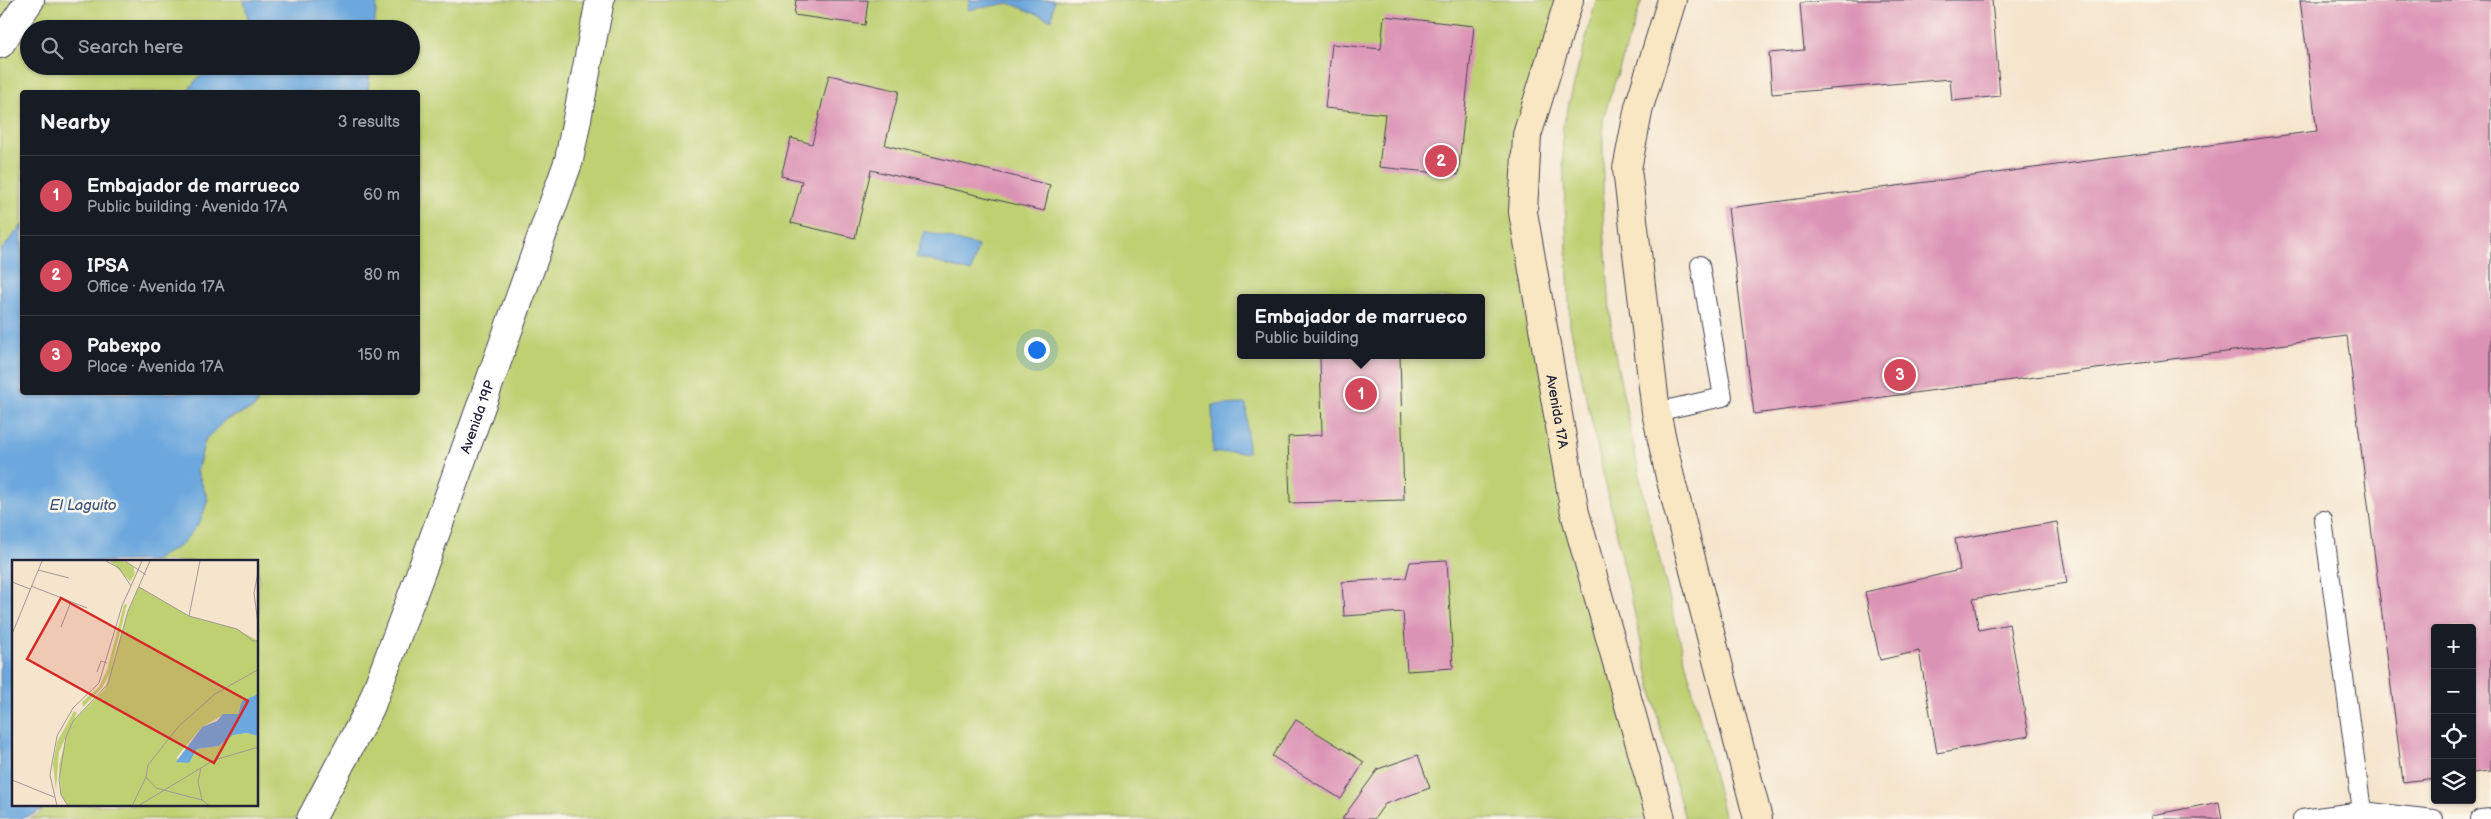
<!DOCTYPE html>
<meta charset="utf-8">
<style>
body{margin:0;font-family:"Balsamiq Sans",sans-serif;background:#242831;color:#f1f3f6}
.controls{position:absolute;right:15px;bottom:15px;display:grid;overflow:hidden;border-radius:5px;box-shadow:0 1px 4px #0004}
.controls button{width:45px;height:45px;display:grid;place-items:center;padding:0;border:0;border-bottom:1px solid #363941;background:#171b24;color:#f1f3f6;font:25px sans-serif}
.you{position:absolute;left:1036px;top:349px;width:18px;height:18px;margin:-12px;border:4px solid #fff;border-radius:50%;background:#1a73e8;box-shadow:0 0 0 8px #1a73e833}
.badge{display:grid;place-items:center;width:32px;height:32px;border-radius:50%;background:#d1495b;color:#fff;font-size:16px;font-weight:700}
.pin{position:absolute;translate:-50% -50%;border:2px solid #fff;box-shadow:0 1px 5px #0006}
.popup{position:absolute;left:1237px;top:294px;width:248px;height:65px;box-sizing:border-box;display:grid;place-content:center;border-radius:5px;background:#171b24;filter:drop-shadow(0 1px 4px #0005);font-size:16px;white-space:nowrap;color:#9ea1a6}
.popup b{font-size:19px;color:#f1f3f6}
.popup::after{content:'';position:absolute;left:50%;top:100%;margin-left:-10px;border:10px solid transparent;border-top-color:#171b24}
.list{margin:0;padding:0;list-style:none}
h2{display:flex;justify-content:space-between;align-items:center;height:65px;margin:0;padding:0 20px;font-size:21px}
h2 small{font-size:16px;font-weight:400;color:#9ea1a6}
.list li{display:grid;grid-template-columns:32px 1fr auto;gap:15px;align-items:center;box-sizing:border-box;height:80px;padding:0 20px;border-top:1px solid #363941}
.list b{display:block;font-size:19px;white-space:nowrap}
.list p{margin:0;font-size:16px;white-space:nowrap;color:#9ea1a6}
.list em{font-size:16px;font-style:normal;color:#9ea1a6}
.icon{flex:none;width:28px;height:28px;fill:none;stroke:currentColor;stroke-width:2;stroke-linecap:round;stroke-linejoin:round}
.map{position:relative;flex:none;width:2491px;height:819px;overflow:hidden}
.search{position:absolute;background:#171b24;box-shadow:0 1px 4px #0004;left:20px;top:20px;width:400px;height:55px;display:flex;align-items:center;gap:12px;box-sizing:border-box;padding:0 18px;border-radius:28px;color:#9ea1a6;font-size:19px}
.panel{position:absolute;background:#171b24;box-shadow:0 1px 4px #0004;left:20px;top:90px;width:400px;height:305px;border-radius:5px}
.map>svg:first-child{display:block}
</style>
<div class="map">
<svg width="2491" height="819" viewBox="0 0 2491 819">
<rect width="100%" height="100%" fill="#fbf7ec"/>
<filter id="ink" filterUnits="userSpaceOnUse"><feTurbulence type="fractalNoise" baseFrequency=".02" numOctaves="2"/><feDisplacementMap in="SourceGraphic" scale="10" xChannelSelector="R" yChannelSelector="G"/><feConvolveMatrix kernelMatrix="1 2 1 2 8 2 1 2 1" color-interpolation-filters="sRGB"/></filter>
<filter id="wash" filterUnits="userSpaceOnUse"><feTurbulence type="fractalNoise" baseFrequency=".0096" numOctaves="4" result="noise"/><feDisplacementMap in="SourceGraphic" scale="20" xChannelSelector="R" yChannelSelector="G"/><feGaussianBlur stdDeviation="1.12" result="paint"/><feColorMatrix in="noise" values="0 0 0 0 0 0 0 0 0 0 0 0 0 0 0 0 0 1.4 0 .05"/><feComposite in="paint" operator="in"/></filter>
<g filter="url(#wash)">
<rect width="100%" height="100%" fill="#f5e5cd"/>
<g fill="#bfd073" stroke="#707957" fill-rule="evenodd">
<polygon points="0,0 244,0 249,22 248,29 29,29 29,66 207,66 187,92 22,92 22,225 0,252"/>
<path d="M377 0H1569L1527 135 1575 513 1661 819H30L37 816 47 805H258V562L153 561 208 500 197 471 205 440 225 420 254 408 262 393 418 392V92H368L370 66H411V29H374ZM1241 298H1481V355H1241Z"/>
<polygon points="1596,0 1642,0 1603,118 1603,212 1612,339 1644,497 1725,819 1685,819 1660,727 1570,325 1562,130"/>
</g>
<g fill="#6ca7dd" stroke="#47648c">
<polygon points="244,0 377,0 374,29 248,29 249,22"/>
<polygon points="969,0 1054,0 1052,20 1009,3 968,10"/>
<polygon points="207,66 370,66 368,92 187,92"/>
<path d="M22 225V392L262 393 254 408 225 420 205 440 197 471 208 500 200 522 181 545 153 561 14 562V805H47C31 819 22 819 0 819V252Z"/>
<polygon points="924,231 978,246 971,272 916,257"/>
<polygon points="1246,404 1248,452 1213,453 1212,405"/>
</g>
<g id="blocks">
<g fill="#db93b3">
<polygon points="796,0 868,0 865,25 794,15"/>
<polygon points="1832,0 1992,0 2000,96 1952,101 1950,79 1772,94 1769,53 1804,50 1800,3"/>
<polygon points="2300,0 2491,0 2491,771 2472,773 2472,628 2435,628 2435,778 2403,782 2347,336 1754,414 1728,208 2317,131"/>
<polygon points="1384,16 1474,26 1458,175 1379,167 1385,114 1325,108 1332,44 1381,49"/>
<polygon points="829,75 899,91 885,145 1050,185 1044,211 871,170 855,238 791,223 802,181 781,176 791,138 812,144"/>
<polygon points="1320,355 1400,355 1404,500 1290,503 1288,437 1322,435"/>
<polygon points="2057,522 2067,583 1973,599 1979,630 2009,624 2029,736 1937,753 1919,651 1880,660 1865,592 1960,570 1955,539"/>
<polygon points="1447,560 1453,668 1407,671 1403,612 1344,616 1342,582 1406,578 1410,562"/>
<polygon points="1296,720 1364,762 1341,799 1272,756"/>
<polygon points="1418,755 1430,788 1385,804 1374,819 1342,819 1378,769"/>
<polygon points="2219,802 2222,819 2152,819 2152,815"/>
</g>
</g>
</g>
<g filter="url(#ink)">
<use href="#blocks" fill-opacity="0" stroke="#423f51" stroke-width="1"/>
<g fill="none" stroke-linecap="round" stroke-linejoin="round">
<defs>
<g id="lane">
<polyline points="1656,412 1723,397 1700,265"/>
<polyline points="2323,520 2362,811"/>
<polyline points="2302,819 2362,811 2434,819"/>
<polyline points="2480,819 2491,818"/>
</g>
<g id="street">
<polyline points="0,44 30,0"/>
<path id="s1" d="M311 819 370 708 437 529 569 160 600 0"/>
</g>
<g id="secondary">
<path id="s2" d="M1569 0 1527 135 1523 212 1575 513 1661 819"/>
<polyline points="1672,0 1639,107 1627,169 1656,412 1670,477 1758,819"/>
</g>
</defs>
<use href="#lane" stroke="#423f51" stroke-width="20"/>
<use href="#street" stroke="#423f51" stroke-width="30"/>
<use href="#secondary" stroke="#423f51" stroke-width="30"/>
<use href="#lane" stroke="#fff" stroke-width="18"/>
<use href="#street" stroke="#fff" stroke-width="28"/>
<use href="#secondary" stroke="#f9e7c3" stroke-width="28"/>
</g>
</g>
<g text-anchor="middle" stroke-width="5" stroke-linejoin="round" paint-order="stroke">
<g font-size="14" fill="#22223b" stroke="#fbf7ec">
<text dy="5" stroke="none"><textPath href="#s2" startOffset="421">Avenida 17A</textPath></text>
<text dy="5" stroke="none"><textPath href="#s1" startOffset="436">Avenida 19P</textPath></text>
</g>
<g font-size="15" font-style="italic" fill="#40577c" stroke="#fbf7ec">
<text x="83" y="510">El Laguito</text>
</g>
</g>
<g transform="translate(12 560)">
<rect width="246" height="246" fill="#f5e5cd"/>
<path d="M98 1H111L121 6 123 14 118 21ZM127 27 177 56 225 69 246 81V134L228 147 226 154H213L190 167 164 198 177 203 185 189 207 186 221 175 235 173 246 176V246H56L49 235 47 206 54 177 61 161 93 129 116 51ZM115 44 98 113 90 128 71 147 70 142 87 127 95 110 112 45ZM62 151 65 153 47 192 44 231 41 204 45 182Z" fill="#bfd073"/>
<path d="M246 134V176L235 173 221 175 207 186 185 189 177 203 164 202 190 167 205 161 211 154H226L230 141Z" fill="#6ca7dd"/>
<path fill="none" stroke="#a19793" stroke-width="1" d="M94 1 107 8 119 26M113 1 134 15M247 7 242 33 247 72M26 10 57 18M0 22 18 29M19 26 75 48M127 27 177 56 225 69 241 81H247M177 56 188 1M49 67 58 44M0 74 30 1M85 112 89 101 95 103M189 208 186 222 190 240M134 217 144 228 190 240 198 246M0 220 42 237M45 246 38 215 45 176 61 148 87 123 110 46 130 1M56 246 49 235 47 219 54 177 61 161 96 124 116 51 138 1M120 246 134 217 136 205 166 167 203 134 247 109M126 246 202 200 247 187"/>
<path fill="#d62828" fill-opacity="0.15" stroke="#d62828" stroke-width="2.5" d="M49 38 236 141 202 203 15 99Z"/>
<rect width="246" height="246" fill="none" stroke="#22223b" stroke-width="2.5"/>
</g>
</svg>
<div class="controls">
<button>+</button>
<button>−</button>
<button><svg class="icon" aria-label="locate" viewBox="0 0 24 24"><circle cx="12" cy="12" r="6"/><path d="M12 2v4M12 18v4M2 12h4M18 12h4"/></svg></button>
<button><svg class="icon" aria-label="layers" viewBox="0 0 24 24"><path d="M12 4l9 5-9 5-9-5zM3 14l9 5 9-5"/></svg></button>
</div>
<div class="you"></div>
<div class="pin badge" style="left:1361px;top:394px">1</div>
<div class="popup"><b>Embajador de marrueco</b>Public building</div>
<div class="pin badge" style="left:1441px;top:161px">2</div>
<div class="pin badge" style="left:1900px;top:375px">3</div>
<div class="search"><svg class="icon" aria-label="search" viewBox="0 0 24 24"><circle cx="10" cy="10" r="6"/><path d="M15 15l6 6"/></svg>Search here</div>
<section class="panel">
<h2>Nearby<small>3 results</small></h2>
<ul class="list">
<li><span class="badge">1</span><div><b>Embajador de marrueco</b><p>Public building · Avenida 17A</p></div><em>60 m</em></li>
<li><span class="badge">2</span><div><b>IPSA</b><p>Office · Avenida 17A</p></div><em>80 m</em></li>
<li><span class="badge">3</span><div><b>Pabexpo</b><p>Place · Avenida 17A</p></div><em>150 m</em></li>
</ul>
</section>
</div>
